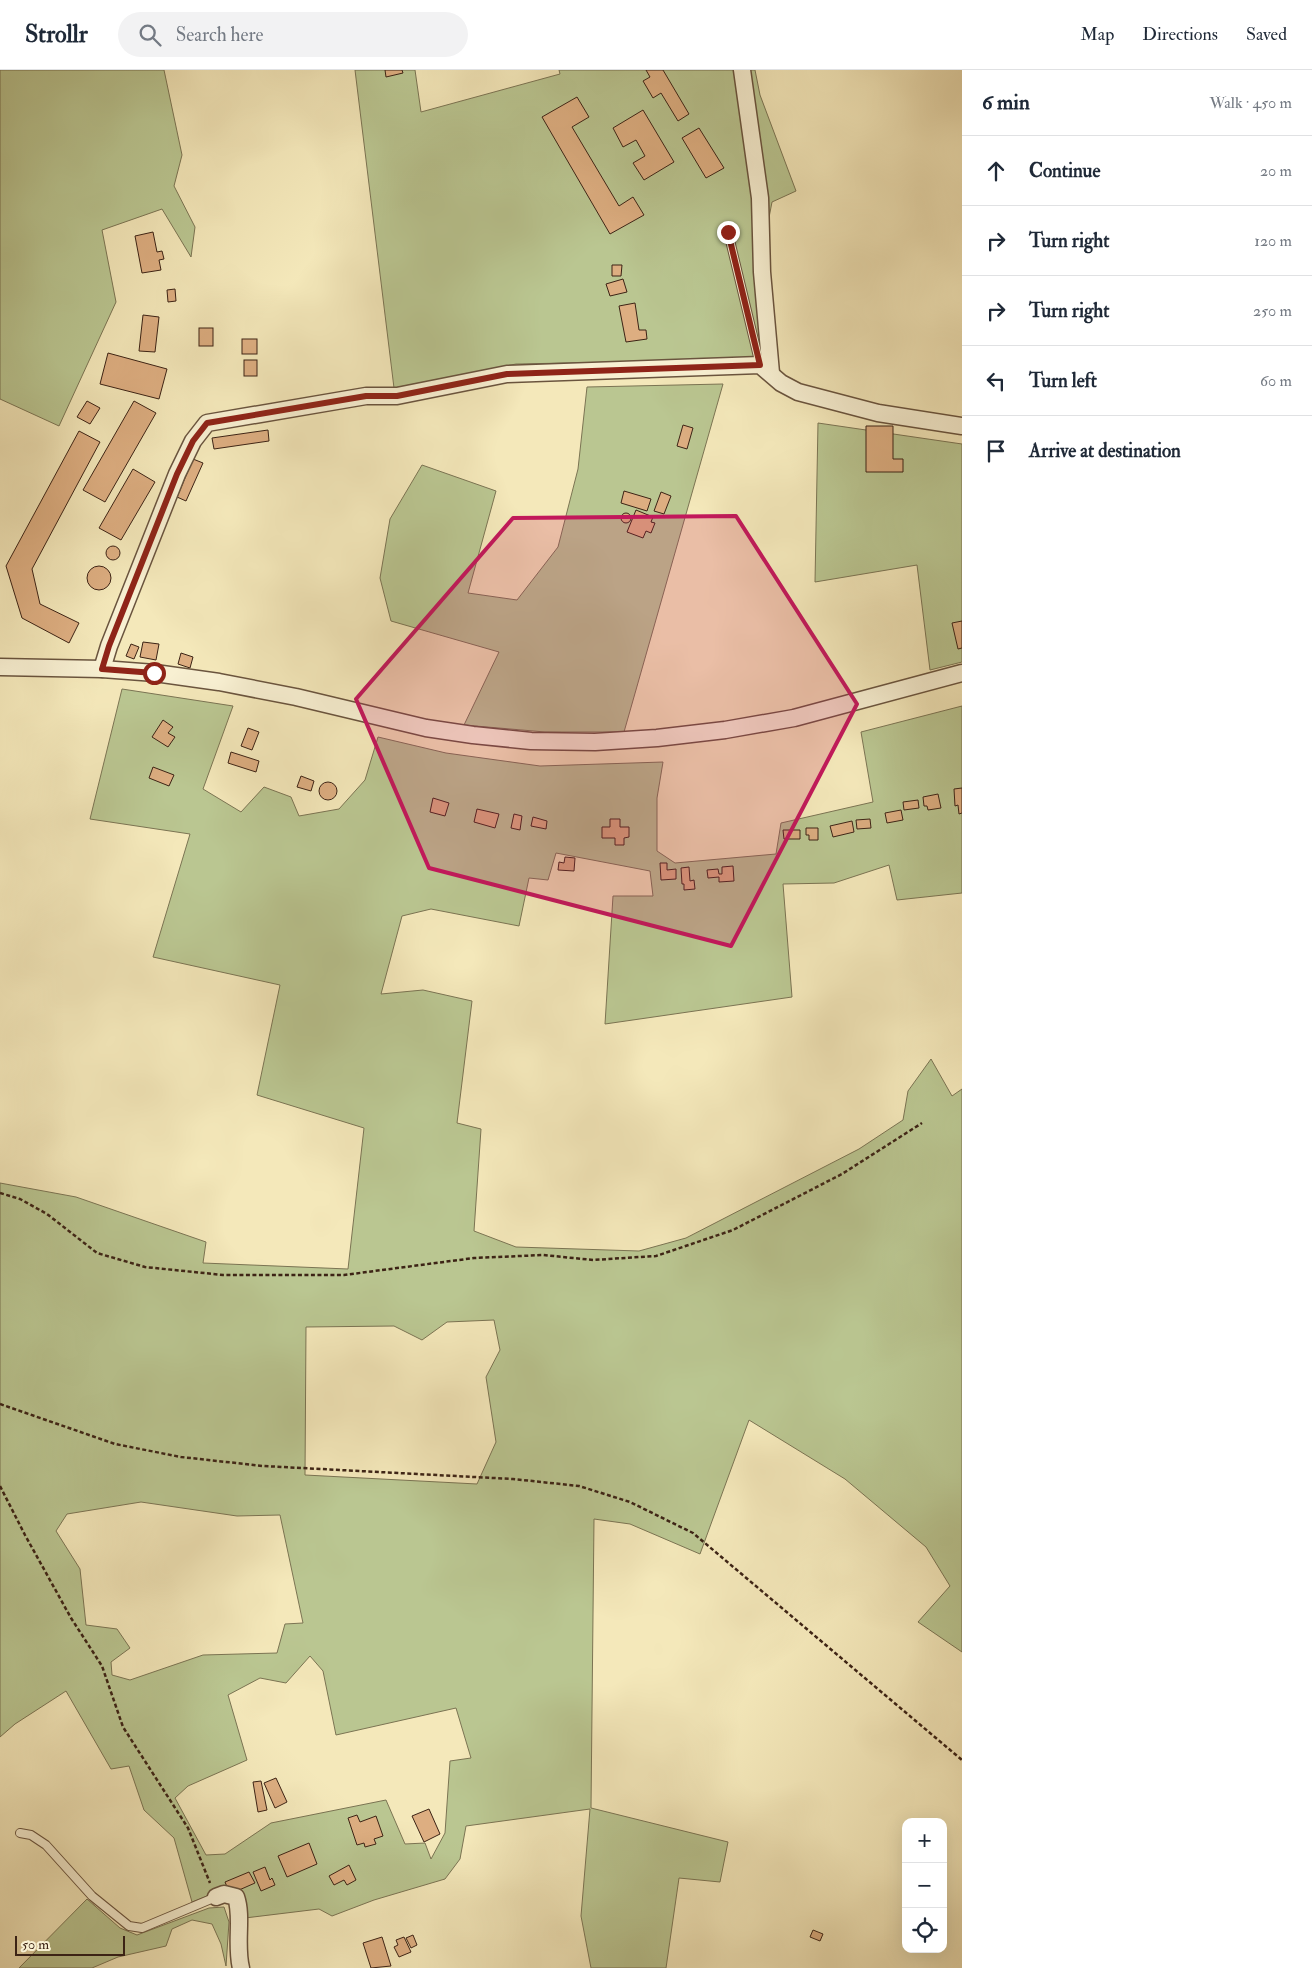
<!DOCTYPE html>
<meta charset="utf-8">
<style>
body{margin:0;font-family:"IM FELL Double Pica",serif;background:#f2f2f3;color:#1f2937}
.controls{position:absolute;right:15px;bottom:15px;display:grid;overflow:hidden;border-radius:10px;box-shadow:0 5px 20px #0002}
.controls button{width:45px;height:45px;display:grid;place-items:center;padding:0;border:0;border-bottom:1px solid #e0e1e3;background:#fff;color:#1f2937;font:25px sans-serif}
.scale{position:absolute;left:15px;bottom:12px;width:110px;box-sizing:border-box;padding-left:5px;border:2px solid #3c2315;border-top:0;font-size:14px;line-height:18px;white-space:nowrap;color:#3c2315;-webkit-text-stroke:4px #f8f0d2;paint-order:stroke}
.stop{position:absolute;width:15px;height:15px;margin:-11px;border:4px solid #8f2418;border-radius:50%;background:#fff}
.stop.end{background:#8f2418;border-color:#fff;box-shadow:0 1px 5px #0008}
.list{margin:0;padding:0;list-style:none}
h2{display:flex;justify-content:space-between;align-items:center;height:65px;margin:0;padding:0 20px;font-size:21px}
h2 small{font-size:16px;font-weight:400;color:#747a83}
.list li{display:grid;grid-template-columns:32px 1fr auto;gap:15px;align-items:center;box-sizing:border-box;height:70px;padding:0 20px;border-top:1px solid #e0e1e3}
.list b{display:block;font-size:19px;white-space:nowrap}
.list em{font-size:16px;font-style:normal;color:#747a83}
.icon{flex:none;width:28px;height:28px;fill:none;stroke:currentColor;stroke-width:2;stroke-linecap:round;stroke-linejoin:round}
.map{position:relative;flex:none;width:962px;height:1898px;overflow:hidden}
header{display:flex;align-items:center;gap:30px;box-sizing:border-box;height:70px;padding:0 25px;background:#fff;border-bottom:1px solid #e0e1e3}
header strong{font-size:24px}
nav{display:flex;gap:28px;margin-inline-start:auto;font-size:18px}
.search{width:350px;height:45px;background:#f2f2f3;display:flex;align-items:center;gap:12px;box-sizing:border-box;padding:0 18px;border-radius:28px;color:#747a83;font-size:19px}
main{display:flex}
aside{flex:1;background:#fff}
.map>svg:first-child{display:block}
</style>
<header>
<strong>Strollr</strong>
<div class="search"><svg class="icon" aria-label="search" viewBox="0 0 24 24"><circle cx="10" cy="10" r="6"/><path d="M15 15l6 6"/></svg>Search here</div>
<nav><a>Map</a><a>Directions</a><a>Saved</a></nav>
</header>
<main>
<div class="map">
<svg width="962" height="1898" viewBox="0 0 962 1898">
<rect width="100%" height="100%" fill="#f4e8ba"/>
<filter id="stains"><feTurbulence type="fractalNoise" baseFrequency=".004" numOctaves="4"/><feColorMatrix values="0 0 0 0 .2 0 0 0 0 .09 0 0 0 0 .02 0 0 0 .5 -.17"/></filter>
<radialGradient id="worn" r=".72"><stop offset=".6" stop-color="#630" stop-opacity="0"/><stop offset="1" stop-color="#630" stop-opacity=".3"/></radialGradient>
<g fill="#bac691" stroke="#7b7453" fill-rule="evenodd">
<polygon points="0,0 164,0 182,85 174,116 195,157 191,187 162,139 102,160 116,232 59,356 0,329"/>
<polygon points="355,0 415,0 421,42 560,4 559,0 755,0 760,25 796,121 772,132 762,184 768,289 516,294 394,318"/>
<polygon points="723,314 624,662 545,662 464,655 499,582 391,551 380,508 390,449 422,395 496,421 468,523 517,530 558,477 578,399 587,317"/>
<polygon points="818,353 962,374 962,592 930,600 917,495 815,512"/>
<path d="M122 619 233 636 203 719 241 742 264 717 291 727 299 746 339 739 365 710 378 667 446 683 540 696 663 692 657 728V781L675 793 776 784 781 753 873 732 861 662 962 636V823L897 830 889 795 834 813 783 814 792 927 605 954 613 826H653L650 801 556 783 548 810 529 808 519 856 431 839 402 846 381 924 423 920 472 931 457 1053 481 1059 474 1161 516 1177 639 1181 686 1168 859 1079 903 1050 908 1021 931 989 952 1026 962 1019V1582L918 1552 950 1516 926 1477 845 1409 749 1350 700 1484 630 1454 594 1449 591 1738 728 1772 720 1812 679 1808 666 1898H591L581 1846 590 1739 466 1756 460 1789 445 1809 374 1830 332 1846 319 1839 245 1848 244 1825H234L224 1819 192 1832 174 1768 144 1740 129 1696 111 1699 66 1621 15 1654 0 1667V1113L76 1127 206 1172 203 1193 348 1199 364 1058 257 1025 280 915 153 887 190 764 90 749ZM494 1250 500 1280 486 1307 496 1372 477 1414 305 1405 306 1257 394 1256 422 1270 447 1252ZM141 1432 237 1446 280 1445 303 1553 285 1554 277 1583 203 1585 130 1610 112 1605 111 1592 130 1578 117 1559 86 1555 80 1499 56 1461 67 1444ZM310 1586 323 1601 336 1665 456 1638 471 1688 450 1691 445 1763 431 1789 425 1773 405 1774 386 1730 271 1753 225 1784 206 1785 175 1728 188 1716 247 1690 228 1625 260 1608 286 1613Z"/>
<polygon points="87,1829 120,1858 137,1865 209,1838 224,1837 229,1852 226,1896 221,1874 212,1854 192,1850 172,1859 166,1876 118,1887 92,1898 19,1898"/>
</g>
<g fill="#ddae81" stroke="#3c2315">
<polygon points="385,0 402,0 403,3 386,7"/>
<polygon points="646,0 663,0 689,44 678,51 661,23 653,28 643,11 650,7"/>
<polygon points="577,27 589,47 572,57 619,136 633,127 644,145 610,164 542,47"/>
<polygon points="643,40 674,92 644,110 633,93 645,86 636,70 623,77 613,58"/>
<polygon points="699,58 724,98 706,108 682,68"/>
<polygon points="153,162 157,182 162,181 164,189 159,190 161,200 142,203 135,166"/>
<polygon points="612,195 622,195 621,206 612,206"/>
<polygon points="623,209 627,222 610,226 606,214"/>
<polygon points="175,219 176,231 168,232 167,220"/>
<polygon points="635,233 639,260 646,260 647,269 626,272 619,236"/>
<polygon points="143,245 159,247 155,282 139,281"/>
<rect x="199" y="258" width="14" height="18"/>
<rect x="242" y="269" width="15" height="15"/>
<polygon points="108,283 167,299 159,329 100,314"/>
<rect x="244" y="290" width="13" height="16"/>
<polygon points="87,331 100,338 90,354 77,347"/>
<polygon points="134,331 156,343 105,432 83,420"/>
<polygon points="683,355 693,358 687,379 677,376"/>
<polygon points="866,356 893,356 893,389 903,389 903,402 866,402"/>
<polygon points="268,360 269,371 214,379 212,368"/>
<polygon points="79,361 100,372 32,499 40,534 79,553 69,573 22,548 6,496"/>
<polygon points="193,389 203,393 186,431 177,427"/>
<polygon points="133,399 155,412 121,470 99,458"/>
<polygon points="624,421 651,429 647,441 621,433"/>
<polygon points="661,422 671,426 664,444 654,441"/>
<polygon points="636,440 653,447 651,452 655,453 651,463 646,461 643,468 627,462"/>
<circle cx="626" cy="448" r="5"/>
<circle cx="113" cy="483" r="7"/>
<circle cx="99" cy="508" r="12"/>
<polygon points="962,551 962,578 958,579 952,553"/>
<polygon points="143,572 159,574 156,590 140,587"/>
<polygon points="131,574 139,577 134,589 126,586"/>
<polygon points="181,583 193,587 190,598 178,594"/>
<polygon points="163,650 173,657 168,663 175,667 168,677 152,667"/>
<polygon points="248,658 259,662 252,680 241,676"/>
<polygon points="231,682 259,691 256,702 228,693"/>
<polygon points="153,697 174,705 169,716 149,708"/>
<polygon points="301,706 314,711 311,721 297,717"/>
<circle cx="328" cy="721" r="9"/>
<polygon points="962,718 962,743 959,744 958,735 955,736 954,719"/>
<polygon points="938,724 941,738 928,740 927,736 924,736 923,727"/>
<polygon points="433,728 449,733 445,746 430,742"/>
<polygon points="918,730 919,738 904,740 903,732"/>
<polygon points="477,739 499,744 495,758 474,752"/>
<polygon points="901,740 903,750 887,753 885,743"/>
<polygon points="514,744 522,746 520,760 511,758"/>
<polygon points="533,747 547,751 546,759 531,756"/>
<polygon points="610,749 620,749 620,757 629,757 629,767 624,768 624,775 615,775 615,768 602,768 602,757 610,757"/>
<polygon points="870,749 871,758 857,759 856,750"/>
<polygon points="852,751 854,762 833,767 830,756"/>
<polygon points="806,758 818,758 818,770 809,770 809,765 806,765"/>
<polygon points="783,760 800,760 800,769 784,769"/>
<polygon points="565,787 575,788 574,801 558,800 559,792 564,793"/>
<polygon points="660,793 667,793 667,800 676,799 676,809 661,810"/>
<polygon points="733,796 734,811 719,812 719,807 708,808 707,800 718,799 719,804 722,804 722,797"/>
<polygon points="689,797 690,811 694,810 695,819 684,820 684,814 682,814 681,798"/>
<polygon points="276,1708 287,1732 275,1738 264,1713"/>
<polygon points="261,1711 267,1740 258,1742 253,1712"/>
<polygon points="429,1739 440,1764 424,1772 412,1746"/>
<polygon points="357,1745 360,1752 376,1746 383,1766 374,1769 376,1774 365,1777 364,1773 357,1775 348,1748"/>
<polygon points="309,1773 317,1794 287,1807 278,1786"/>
<polygon points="349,1795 356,1810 347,1815 344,1810 334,1815 329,1806"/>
<polygon points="265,1797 270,1810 272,1808 275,1815 261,1821 253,1802"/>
<polygon points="249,1802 255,1813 230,1824 225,1812"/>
<polygon points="813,1860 823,1864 820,1871 810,1867"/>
<polygon points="413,1865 417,1875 411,1878 406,1868"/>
<polygon points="382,1867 391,1896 371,1898 363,1873"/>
<polygon points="404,1867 411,1882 399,1887 394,1877 398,1875 396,1870"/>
</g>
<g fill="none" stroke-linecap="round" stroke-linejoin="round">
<defs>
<g id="service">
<polyline points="728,162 760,295"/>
<polyline points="20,1763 31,1765 46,1775 92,1826 129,1856 142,1858 216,1827"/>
</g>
<g id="minor">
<polyline points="742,0 760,128 762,202 771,303"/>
<polyline points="0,597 102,599 155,603 219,612 296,627 426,658 473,665 531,671 595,672 657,668 725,660 794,648 962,603"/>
<polyline points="102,599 109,576 177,404 193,371 207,353 366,326 397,326 507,304 760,295 781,313 798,322 878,343 962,356"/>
<path d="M216 1827 224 1824 236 1827C243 1847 235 1874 241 1898"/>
</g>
</defs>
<use href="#service" stroke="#6a543e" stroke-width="10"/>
<use href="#minor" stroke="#6a543e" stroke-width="19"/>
<g stroke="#3c2315" stroke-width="2.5" stroke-dasharray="4 2.5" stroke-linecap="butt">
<polyline points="0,1123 20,1129 47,1144 97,1183 145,1197 223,1205 344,1205 474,1188 543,1185 593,1190 656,1186 733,1160 842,1104 922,1053"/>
<polyline points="0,1334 115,1374 181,1387 263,1396 513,1409 579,1416 630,1432 693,1463 962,1690"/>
<polyline points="0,1416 25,1465 71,1548 102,1596 123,1657 188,1758 210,1813"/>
</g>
<use href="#service" stroke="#f8f0d2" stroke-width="8"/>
<use href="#minor" stroke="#f8f0d2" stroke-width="16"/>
</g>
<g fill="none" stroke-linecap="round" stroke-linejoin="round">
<polyline stroke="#8f2418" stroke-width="6" points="154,603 102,599 109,576 177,404 193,371 207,353 366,326 397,326 507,304 760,295 728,162"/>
</g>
<path fill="#c2185b" fill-opacity="0.2" stroke="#c2185b" stroke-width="4" stroke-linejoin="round" d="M736 446 857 634 731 876 429 798 356 629 513 448Z"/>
<rect width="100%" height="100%" filter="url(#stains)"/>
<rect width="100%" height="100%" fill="url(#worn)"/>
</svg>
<div class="controls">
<button>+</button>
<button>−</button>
<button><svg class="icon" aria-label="locate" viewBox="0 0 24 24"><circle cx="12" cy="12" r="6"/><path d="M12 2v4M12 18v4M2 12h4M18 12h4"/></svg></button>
</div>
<div class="scale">50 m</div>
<div class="stop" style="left:154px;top:603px"></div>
<div class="stop end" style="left:728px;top:162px"></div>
</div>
<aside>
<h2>6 min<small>Walk · 450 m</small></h2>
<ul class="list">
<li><svg class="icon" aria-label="ahead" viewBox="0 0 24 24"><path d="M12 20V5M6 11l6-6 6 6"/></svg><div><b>Continue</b></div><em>20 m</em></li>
<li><svg class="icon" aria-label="right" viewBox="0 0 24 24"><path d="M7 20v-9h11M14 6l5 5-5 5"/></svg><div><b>Turn right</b></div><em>120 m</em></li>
<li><svg class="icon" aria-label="right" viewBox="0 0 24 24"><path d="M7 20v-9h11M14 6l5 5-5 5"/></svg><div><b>Turn right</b></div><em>250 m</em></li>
<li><svg class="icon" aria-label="left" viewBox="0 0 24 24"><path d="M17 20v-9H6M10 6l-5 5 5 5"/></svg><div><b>Turn left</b></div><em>60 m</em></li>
<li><svg class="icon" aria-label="arrive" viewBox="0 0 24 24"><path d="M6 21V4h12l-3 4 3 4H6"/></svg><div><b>Arrive at destination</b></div></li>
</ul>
</aside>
</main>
